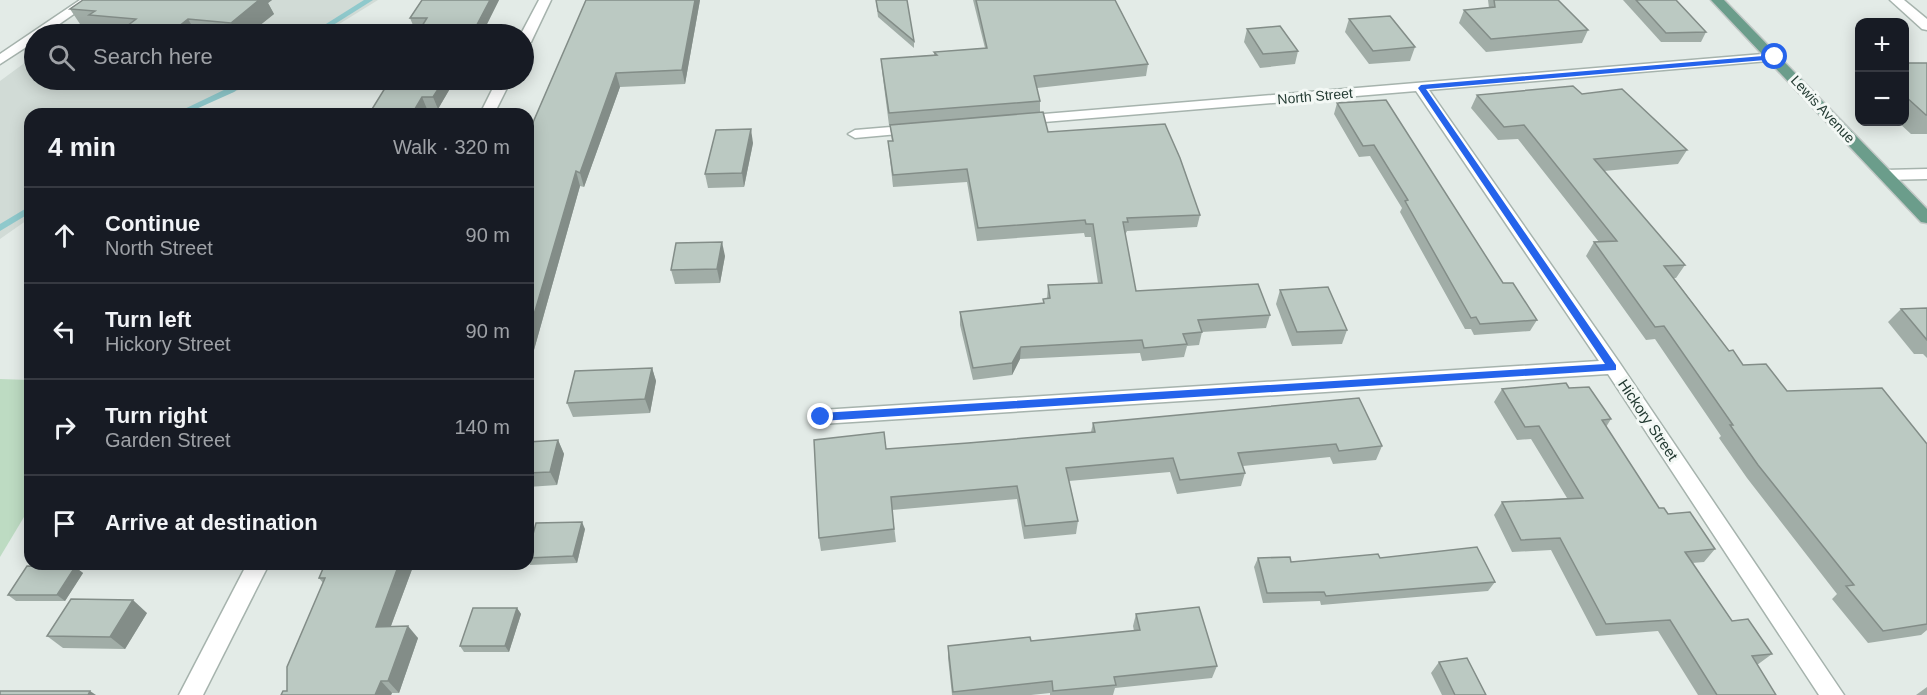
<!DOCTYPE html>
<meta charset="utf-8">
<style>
body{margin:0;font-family:Helvetica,sans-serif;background:#20242c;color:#f1f3f6}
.controls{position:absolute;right:18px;top:18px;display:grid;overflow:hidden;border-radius:12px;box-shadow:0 3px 15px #0003}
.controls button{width:54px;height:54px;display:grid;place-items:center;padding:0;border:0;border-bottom:2px solid #363941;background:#171b24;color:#f1f3f6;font:30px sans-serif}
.stop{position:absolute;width:18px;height:18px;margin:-14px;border:4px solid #2563eb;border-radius:50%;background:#fff}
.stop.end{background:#2563eb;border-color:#fff;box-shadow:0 2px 6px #0008}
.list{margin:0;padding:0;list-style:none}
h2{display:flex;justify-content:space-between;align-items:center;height:78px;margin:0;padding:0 24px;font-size:26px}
h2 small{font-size:20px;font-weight:400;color:#9ea1a6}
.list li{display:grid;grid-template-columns:39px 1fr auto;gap:18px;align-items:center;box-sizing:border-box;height:96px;padding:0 24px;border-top:2px solid #363941}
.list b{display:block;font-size:22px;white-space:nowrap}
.list p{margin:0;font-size:20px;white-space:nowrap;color:#9ea1a6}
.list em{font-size:20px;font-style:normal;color:#9ea1a6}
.icon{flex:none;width:33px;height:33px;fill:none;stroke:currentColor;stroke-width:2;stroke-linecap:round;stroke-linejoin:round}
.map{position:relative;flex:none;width:1927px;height:695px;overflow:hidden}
.search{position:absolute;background:#171b24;box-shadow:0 3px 15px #0003;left:24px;top:24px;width:510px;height:66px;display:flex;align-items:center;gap:15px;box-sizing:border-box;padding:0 21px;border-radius:33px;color:#9ea1a6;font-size:22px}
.panel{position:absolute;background:#171b24;box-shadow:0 3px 15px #0003;left:24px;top:108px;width:510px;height:462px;border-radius:18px}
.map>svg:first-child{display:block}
</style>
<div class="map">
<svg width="1927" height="695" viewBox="0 0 1927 695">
<rect width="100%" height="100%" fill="#e3ebe7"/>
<g fill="#d1dbd6">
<polygon points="113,0 378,0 323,34 65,34"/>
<polygon points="34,56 34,80 259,80 249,86 178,114 30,114 30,218 0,239 0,81"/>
</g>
<polygon fill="#bddbc2" points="0,379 30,380 30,507 0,557"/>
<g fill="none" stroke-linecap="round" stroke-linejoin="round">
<g fill="#8fc9cc" fill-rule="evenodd">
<polygon points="364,0 373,0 319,34 310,34"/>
<polygon points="241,80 250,80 234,92 185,114 174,114 228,88"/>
<polygon points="30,206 30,213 0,231 0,224"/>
</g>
<defs>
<g id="minor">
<polygon points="80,0 94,0 45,34 34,34 34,42 0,64 0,54"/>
<polygon points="539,0 551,0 531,42 524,46 524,34 521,34"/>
<polygon points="1890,0 1904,0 1927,19 1927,30 1922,29"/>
<polygon points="1775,53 1780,54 1782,57 1780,60 1429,90 1619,362 1844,695 1819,695 1608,374 821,424 814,422 811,417 814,412 821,410 1599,361 1416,91 1020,124 1013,120 1020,116"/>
<polygon points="497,80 511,80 494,114 480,114"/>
<polygon points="915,125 922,129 920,132 855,138 848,134 855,130"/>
<polygon points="1927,169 1927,179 1885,180 1877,175 1885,170"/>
<polygon points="247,564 269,564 203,695 179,695"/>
</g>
<polygon id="major" points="1711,0 1724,0 1927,209 1927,223 1921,222"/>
</defs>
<use href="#minor" stroke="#a6b3ad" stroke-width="3"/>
<use href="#major" stroke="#c2c8c6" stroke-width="3"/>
<use href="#minor" fill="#fff" fill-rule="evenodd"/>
<use href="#major" fill="#6b9d8b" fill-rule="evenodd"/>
</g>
<g fill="#a1ada7">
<polygon points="83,0 272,0 268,3 274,14 249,34 117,34 101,33 98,28 82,27 70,9"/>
<polygon points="422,0 499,0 482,34 417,34 420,30 415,30 410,18"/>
<polygon points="586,0 700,0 685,84 620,87 584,187 580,186 532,357 528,357 528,134"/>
<polygon points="876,0 907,0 914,41 914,48 878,17"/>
<polygon points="973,0 1115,0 1148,64 1146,76 1037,88 1040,101 1040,112 1048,132 1200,215 1197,227 1127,231 1125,235 1136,291 1270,315 1266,328 1202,332 1199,345 1187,346 1184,357 1142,361 1140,353 1020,359 1012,375 973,380 960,325 960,312 1043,303 1043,299 1047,299 1048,285 1098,283 1091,237 1085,237 1084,233 977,241 967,182 893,187 888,141 892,141 890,125 889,125 882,71 881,59 934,55 934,52 985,48"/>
<polygon points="1488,0 1558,0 1588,30 1582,43 1486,52 1459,23 1464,10 1489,8"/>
<polygon points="1623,0 1676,0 1706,32 1701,42 1661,42"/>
<polygon points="1349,19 1415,47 1410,61 1369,64 1345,32"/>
<polygon points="1247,29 1298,51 1295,64 1260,68 1244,42"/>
<polygon points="1905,63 1927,63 1927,134 1911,134 1898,122 1905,122"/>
<polygon points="1860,78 1860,85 1856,82"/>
<polygon points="390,80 455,80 438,109 427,109"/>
<polygon points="1582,94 1687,150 1678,164 1604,171 1685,265 1676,278 1674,278 1729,351 1743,365 1787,391 1927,444 1927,630 1921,635 1868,643 1832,599 1837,594 1747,478 1719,438 1721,436 1655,339 1646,340 1586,256 1594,242 1599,242 1518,139 1498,140 1471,108 1477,95"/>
<polygon points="1337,103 1537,320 1530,331 1474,335 1471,329 1465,329 1400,212 1402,208 1370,156 1359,157 1334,114"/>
<polygon points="753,143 744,187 708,188 705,174"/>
<polygon points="725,256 720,283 675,284 671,270"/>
<polygon points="1280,290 1347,330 1342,344 1292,346 1276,304"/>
<polygon points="1927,308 1927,358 1923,354 1914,354 1888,322 1901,309"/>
<polygon points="652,368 656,381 650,413 573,417 567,403"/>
<polygon points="1569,388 1611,419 1606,427 1659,508 1715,549 1704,562 1692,563 1732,621 1772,654 1757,665 1776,695 1698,695 1658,631 1596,636 1551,550 1512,552 1494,515 1502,502 1567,498 1531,439 1517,440 1494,402 1502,389"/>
<polygon points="1093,423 1382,446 1376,460 1333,464 1330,457 1243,466 1245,473 1241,486 1177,494 1170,472 1069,481 1078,521 1076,534 1024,539 1017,499 892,510 896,542 821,551 819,538 886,449 968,443 1091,432"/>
<polygon points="558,440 564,454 557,485 528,487 528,442"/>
<polygon points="585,529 577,563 530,565 528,561 528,553"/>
<polygon points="1258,558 1291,562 1380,558 1495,582 1488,591 1321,605 1320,601 1263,603 1254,567"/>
<polygon points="325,564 414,564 391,626 418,638 399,693 392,693 391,695 281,695 287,691 323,583 319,578"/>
<polygon points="75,567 83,573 65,601 16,601 8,595"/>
<polygon points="517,608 521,614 509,652 464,652 460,646"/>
<polygon points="147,613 125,649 63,648 47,636"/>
<polygon points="1136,614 1217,666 1212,678 1115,688 1113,695 1050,695 1050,693 1031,695 952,695 948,658 948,646 1031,641 1134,631 1133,626"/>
<polygon points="1439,662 1486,695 1442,695 1431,673"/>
<polygon points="1927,687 1927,695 1916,695"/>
</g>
<g fill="#838d88">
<polygon points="253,0 272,0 268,3 274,14 249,34 238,34 231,23"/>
<polygon points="490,0 499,0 482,34 472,34"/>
<polygon points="695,0 700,0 685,84 682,70"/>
<polygon points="188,19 197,34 169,34"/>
<polygon points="616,73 620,87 584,187 580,173"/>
<polygon points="444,80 455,80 438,109 433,97"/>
<polygon points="422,97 427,109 424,114 412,114"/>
<polygon points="751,129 753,143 744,187 742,173"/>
<polygon points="576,171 580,186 532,357 528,347 528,335"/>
<polygon points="722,242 725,256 720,283 717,269"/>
<polygon points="1021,347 1020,359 1012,375 1012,363"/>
<polygon points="652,368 656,381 650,413 645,399"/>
<polygon points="558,440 564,454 557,485 550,472"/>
<polygon points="582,522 585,529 577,563 573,556"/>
<polygon points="399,564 414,564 386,639 376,627"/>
<polygon points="75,567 83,573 65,601 57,595"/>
<polygon points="133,600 147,613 125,649 110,637"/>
<polygon points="517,608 521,614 509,652 505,646"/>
<polygon points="408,626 418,638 399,693 388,681"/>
<polygon points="381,681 392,693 391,695 375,695"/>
<polygon points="90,691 96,695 88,695"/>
</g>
<g fill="#bbc9c2" stroke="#838d88" stroke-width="1.5">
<polygon points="83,0 259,0 231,23 188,19 169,34 122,30 136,19 89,15 95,11 70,9"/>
<polygon points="422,0 490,0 472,34 417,34 427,18 410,18"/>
<polygon points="586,0 695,0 682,70 616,73 580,173 576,171 528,335 528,134"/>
<polygon points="876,0 907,0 914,41 878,11"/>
<polygon points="976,0 1115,0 1148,64 1034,76 1040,101 889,113 881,59 937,55 934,52 987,48"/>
<polygon points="1494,0 1558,0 1588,30 1491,39 1464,10 1495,7"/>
<polygon points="1636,0 1676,0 1706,32 1666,33"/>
<polygon points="1390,16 1415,47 1373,51 1349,19"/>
<polygon points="1280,26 1298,51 1263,54 1247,29"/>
<polygon points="1905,63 1927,63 1927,115 1926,115 1905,96"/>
<polygon points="390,80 444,80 433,97 422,97 412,114 369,114"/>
<polygon points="1573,86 1582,94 1622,89 1687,150 1594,159 1685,265 1664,266 1729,351 1733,350 1743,365 1766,364 1787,391 1882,388 1927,444 1927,624 1883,631 1846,586 1854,585 1758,465 1730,425 1733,425 1664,326 1655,327 1594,242 1617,241 1524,125 1504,127 1477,95"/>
<polygon points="1386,100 1503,283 1513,283 1537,320 1480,324 1476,317 1471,318 1405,201 1408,200 1374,145 1363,146 1337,103"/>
<polygon points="1043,112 1048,132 1165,124 1180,158 1200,215 1127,218 1128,222 1123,222 1136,291 1258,284 1270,315 1198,320 1202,332 1183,334 1187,344 1144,348 1142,340 1021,347 1012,363 973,368 960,312 1044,303 1043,299 1050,298 1048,285 1102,283 1093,224 1086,224 1085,220 978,228 967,169 893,175 888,141 893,141 890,125"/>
<polygon points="751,129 742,173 705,174 716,130"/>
<polygon points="722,242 717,269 671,270 676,243"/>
<polygon points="1328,287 1347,330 1297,332 1280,290"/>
<polygon points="1927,308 1927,340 1901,309"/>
<polygon points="652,368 645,399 567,403 575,371"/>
<polygon points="1566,383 1569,388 1589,387 1611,419 1602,420 1659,508 1664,508 1668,514 1690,512 1715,549 1685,552 1732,621 1748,619 1772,654 1752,656 1776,695 1717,695 1670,620 1606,624 1560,538 1521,540 1502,502 1583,498 1539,426 1525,427 1502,389"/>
<polygon points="1359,398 1382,446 1339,451 1336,444 1238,453 1245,473 1180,480 1173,458 1066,468 1078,521 1025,526 1017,486 891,497 894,529 819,538 814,440 884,432 886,449 968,443 1095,432 1093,423"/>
<polygon points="558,440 550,472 528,473 528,442"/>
<polygon points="582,522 573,556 528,558 528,553 536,523"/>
<polygon points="1477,547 1495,582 1326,596 1324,592 1267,593 1258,558 1290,557 1291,562 1378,554 1380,558"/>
<polygon points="325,564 399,564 376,627 408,626 388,681 381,681 375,695 281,695 283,691 287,691 287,667 325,578 319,578"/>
<polygon points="27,566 75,567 57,595 8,595"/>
<polygon points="71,599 133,600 110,637 47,636"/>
<polygon points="1199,607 1217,666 1114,677 1116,685 1053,691 1052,681 953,692 948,646 1030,637 1031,641 1140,630 1136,614"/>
<polygon points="473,608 517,608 505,646 460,646"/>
<polygon points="1467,658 1486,695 1455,695 1439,662"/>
<polygon points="0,691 90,691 88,695 0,695"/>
</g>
<polygon fill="#2563eb" points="1775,55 1777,59 1426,89 1616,365 1616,370 821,421 815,417 821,413 1605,364 1418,88 1421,85"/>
<g text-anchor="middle" stroke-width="6" stroke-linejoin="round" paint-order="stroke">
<g font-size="14" fill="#243b33" stroke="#f3f8f5">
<text transform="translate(1315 96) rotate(-5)" y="5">North Street</text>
<text transform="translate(1823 109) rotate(47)" y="5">Lewis Avenue</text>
</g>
<g font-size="15" fill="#243b33" stroke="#f3f8f5">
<text transform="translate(1648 420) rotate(56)" y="5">Hickory Street</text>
</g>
</g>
</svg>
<div class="controls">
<button>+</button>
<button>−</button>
</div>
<div class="stop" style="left:1775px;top:57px"></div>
<div class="stop end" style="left:821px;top:417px"></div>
<div class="search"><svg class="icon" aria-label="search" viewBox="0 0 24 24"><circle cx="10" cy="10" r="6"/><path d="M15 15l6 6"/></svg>Search here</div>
<section class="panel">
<h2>4 min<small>Walk · 320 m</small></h2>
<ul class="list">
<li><svg class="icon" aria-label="ahead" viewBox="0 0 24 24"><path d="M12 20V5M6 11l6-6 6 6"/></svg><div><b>Continue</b><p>North Street</p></div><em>90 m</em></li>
<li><svg class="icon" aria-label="left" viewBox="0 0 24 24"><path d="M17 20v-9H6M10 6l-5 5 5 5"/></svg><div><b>Turn left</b><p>Hickory Street</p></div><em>90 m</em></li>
<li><svg class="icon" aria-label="right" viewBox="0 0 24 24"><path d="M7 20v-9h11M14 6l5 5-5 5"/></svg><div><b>Turn right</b><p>Garden Street</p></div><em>140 m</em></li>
<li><svg class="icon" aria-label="arrive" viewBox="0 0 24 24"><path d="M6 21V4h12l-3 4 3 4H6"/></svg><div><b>Arrive at destination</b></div></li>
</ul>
</section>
</div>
